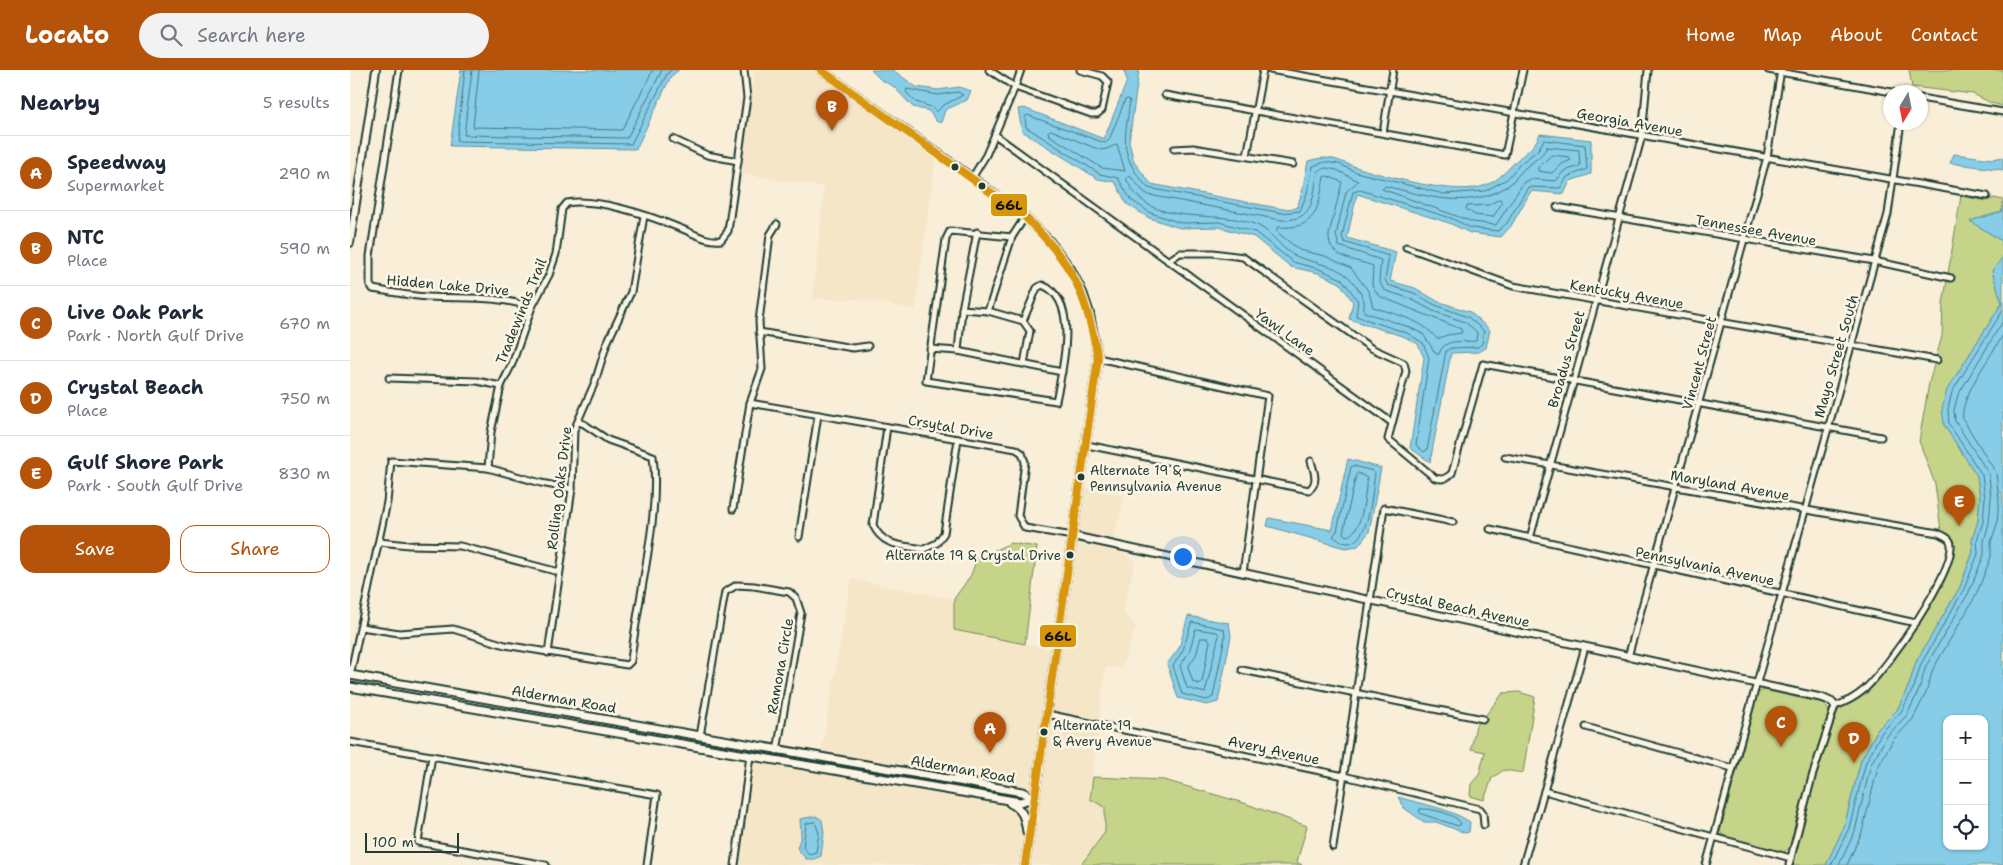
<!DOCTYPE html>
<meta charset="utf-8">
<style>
body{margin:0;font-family:"Shantell Sans",sans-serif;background:#f2f2f3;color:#1f2937}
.controls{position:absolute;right:15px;bottom:15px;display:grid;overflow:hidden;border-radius:10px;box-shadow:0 1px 4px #0004}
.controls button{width:45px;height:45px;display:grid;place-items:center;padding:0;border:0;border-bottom:1px solid #e0e1e3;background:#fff;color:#1f2937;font:25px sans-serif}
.compass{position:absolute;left:1533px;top:15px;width:45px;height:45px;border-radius:50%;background:#fff;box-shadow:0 1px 4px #0004;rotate:190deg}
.scale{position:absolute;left:15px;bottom:12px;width:94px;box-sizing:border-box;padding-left:5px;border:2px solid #1f3d34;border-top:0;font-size:14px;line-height:18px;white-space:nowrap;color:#1f3d34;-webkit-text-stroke:4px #fcf5e5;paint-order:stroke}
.you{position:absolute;left:832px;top:486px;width:18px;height:18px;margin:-12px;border:4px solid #fff;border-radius:50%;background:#1a73e8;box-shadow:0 0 0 8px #1a73e833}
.badge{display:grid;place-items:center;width:32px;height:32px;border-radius:50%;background:#b45309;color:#fff;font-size:16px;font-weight:700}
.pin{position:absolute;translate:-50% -41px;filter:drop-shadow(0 1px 2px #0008)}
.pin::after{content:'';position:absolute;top:26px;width:18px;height:15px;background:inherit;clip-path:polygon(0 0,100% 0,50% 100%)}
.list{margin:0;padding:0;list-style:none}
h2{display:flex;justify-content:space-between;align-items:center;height:65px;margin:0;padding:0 20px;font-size:21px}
h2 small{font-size:16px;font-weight:400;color:#747a83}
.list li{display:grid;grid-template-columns:32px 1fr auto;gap:15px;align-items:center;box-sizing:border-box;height:75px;padding:0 20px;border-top:1px solid #e0e1e3}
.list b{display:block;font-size:19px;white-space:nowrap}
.list p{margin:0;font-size:16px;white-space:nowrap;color:#747a83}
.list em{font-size:16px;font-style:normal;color:#747a83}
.actions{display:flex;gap:10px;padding:15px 20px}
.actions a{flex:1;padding:11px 0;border:1px solid #b45309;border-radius:15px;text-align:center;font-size:18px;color:#b45309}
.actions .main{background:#b45309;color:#fff}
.icon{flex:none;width:28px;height:28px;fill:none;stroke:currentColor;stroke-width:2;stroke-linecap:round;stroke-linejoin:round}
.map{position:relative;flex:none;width:1653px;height:795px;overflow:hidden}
header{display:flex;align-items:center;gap:30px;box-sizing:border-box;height:70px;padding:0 25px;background:#b45309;color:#fff}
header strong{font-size:24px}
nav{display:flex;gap:28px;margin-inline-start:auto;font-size:18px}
.search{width:350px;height:45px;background:#f2f2f3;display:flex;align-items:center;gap:12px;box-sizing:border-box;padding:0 18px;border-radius:28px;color:#747a83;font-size:19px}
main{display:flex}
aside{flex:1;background:#fff}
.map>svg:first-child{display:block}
</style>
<header>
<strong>Locato</strong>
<div class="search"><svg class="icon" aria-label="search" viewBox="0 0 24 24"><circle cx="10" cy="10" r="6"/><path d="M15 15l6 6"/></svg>Search here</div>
<nav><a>Home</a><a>Map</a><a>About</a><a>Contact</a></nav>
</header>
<main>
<aside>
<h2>Nearby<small>5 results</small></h2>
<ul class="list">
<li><span class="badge">A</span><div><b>Speedway</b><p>Supermarket</p></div><em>290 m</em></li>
<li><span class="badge">B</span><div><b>NTC</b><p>Place</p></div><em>590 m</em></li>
<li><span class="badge">C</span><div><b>Live Oak Park</b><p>Park · North Gulf Drive</p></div><em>670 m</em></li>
<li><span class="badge">D</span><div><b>Crystal Beach</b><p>Place</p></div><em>750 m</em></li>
<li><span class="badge">E</span><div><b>Gulf Shore Park</b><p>Park · South Gulf Drive</p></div><em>830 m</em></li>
</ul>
<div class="actions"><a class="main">Save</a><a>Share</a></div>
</aside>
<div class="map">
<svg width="1653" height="795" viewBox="0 0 1653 795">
<rect width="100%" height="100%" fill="#f9eed8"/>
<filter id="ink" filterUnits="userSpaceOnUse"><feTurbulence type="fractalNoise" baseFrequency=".02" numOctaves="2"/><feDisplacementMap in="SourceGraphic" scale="10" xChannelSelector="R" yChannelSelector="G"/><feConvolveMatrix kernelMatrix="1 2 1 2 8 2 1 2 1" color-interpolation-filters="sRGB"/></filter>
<g filter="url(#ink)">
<g fill="#f6e6c8" fill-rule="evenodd">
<polygon points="405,0 462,0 586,87 565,240 511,229 463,229 474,117 392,104"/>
<polygon points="734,417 775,426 763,471 727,463"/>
<polygon points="718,468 682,723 672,718 471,684 501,509 604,529 605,560 702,579"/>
<polygon points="726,470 764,478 785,491 773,542 786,557 772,598 755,598 749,651 700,641"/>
<polygon points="699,648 748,659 740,728 755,737 755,762 731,795 678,795"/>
<path d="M403 690 670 736 680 733 672 795H388ZM450 749 474 763 471 786 451 766Z"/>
<polygon points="470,691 671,726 674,727 670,729 469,695"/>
</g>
<g fill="#c5d489" stroke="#72885e">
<polygon points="1559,0 1653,0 1653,36 1641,33 1623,24 1562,17"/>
<path d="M1611 126 1637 131 1644 128 1653 130 1652 142 1620 151 1652 171 1653 187 1642 201 1652 233 1597 320 1594 355 1627 405 1630 427 1628 451 1622 470 1623 482 1610 517 1566 592 1559 615 1547 640 1528 659 1511 690 1494 757 1476 795H1439C1450 755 1460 714 1474 675 1477 666 1479 653 1484 646 1492 635 1506 629 1516 619 1543 592 1610 508 1602 468L1591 461 1585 414 1569 371 1579 313 1592 266 1593 234Z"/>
<polygon points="661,473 687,477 675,574 604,560 604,529 621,505 627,488"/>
<polygon points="1413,620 1474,633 1480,643 1447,748 1440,777 1433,783 1378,769 1370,762 1408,623"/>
<polygon points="1169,622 1185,627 1173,703 1154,700 1142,708 1134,730 1120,726 1121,714 1129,705 1135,682 1121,679 1126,655 1128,652 1136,653 1137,647 1135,646 1153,623"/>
<polygon points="743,707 814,710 894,733 957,756 947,792 952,795 731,795 755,762 755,737 740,729"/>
</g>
<g fill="#87cde8" stroke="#5d93a0" fill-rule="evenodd">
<polygon points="111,0 329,0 321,6 286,79 100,76"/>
<polygon points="521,0 543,0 566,17 588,20 609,17 621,21 617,30 595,40 591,53 586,51 579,41 563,37 543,16 531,10"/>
<path d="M774 0H789L779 72 784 92 801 114 933 139 947 138 952 122 958 91C982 84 987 91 1009 98 1038 107 1109 127 1136 115 1149 110 1156 101 1165 92 1176 81 1183 80 1190 64L1241 70V104L1220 111 1214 124 1181 121 1161 156 1151 167 1120 163 1099 153 1007 124 997 168 1046 182 1040 211 1065 218 1087 231 1120 242 1140 260 1136 278 1129 282 1101 283 1080 392 1060 378 1074 288 1068 274 1055 267 999 249 1003 232 990 213 968 203 941 197 904 167 869 157 830 158 799 148 777 134 765 112 748 109 672 61 668 39 674 38 754 69 777 11Z"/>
<polygon points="1604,84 1643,89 1653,87 1653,100 1600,93"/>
<polygon points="1653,138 1653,181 1652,171 1620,151 1651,142"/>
<path d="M1653 187V795H1476L1494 757 1511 690 1528 659 1547 640 1559 615 1566 592 1610 517 1623 482 1622 470 1628 451 1630 427 1627 406 1594 355 1592 339 1597 320 1652 233 1642 201ZM1597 649H1634V776H1597Z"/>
<polygon points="998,389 1031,398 1019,462 1008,476 995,478 917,456 919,448 982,460"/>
<polygon points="838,546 879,553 881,566 868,632 857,635 828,628 817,594 829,578"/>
<path d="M1048 727C1073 735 1097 737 1120 752L1119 762 1115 763 1086 752H1074L1054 738Z"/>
<polygon points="466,746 472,750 474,763 471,786 464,789 456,789 447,778 451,766 450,749"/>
</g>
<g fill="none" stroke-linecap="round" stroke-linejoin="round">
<g stroke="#49777c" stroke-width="1">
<polyline points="115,0 107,71 281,74 317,4 321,0"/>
<polyline points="122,0 114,65 277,68 312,0"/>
<polyline points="129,0 123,57 272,60 303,0"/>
<polygon points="557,19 588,25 608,22 613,25 592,36 587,42 581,37 566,32 557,23"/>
<path d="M778 29 780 31C774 73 769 85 798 118L932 143 950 141 957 123 963 96 975 92 989 94 1006 102 1094 124 1135 121 1157 109 1170 94 1188 80 1194 70 1235 75 1237 99 1217 107 1210 118 1178 117 1157 153 1148 161 1121 158 1101 148 1010 120 1003 122 992 166 994 172 1039 186 1035 210 1038 215 1064 223 1085 235 1118 247 1134 261 1132 274 1128 277 1101 278 1096 281 1077 380 1074 382 1066 375 1079 288 1073 273 1057 263 1006 246 1008 231 992 209 969 199 943 192 905 162 869 152 831 153 801 143 781 130 768 108 750 104 676 57 675 47 677 45 755 73 759 70 775 30Z"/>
<polygon points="701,60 750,80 757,79 767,74 775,101 752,98 699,65 698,62"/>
<path d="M1197 77 1229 80 1230 96 1214 101 1206 111 1181 109 1174 112 1146 155 1123 152 1032 119 1035 116C1077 126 1120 141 1159 115 1165 111 1169 103 1175 98 1183 91 1192 87 1197 77Z"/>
<polygon points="1202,85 1219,87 1221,90 1210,95 1202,103 1188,101 1188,98"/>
<path d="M976 98 987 100 1008 111 996 122 986 165 989 176 1031 190 1029 211 1034 220 1061 229 1083 241 1115 252 1127 262 1126 271C1111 273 1095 267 1089 284H1086L1073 264 1059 257 1014 242C1013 238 1015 235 1014 231 1013 226 1009 221 1007 217 991 194 972 196 948 187 933 182 923 163 909 156 866 136 798 162 776 108L780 106 794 122 799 125 931 150C965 151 962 129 968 101Z"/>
<path d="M977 106 992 112 979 164C977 189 1005 189 1023 196L1022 215 1029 226 1111 259 1112 263 1097 265 1087 269C1072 249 1046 245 1023 237L1019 222 1001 198 975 186 949 180 926 161 928 157C966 160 968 140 974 107Z"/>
<polygon points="1150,129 1152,133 1143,147 1125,145 1116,139 1117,136 1138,135"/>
<path d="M1004 396 1023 401 1025 404C1022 421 1020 473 997 473 992 472 986 469 983 466L987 461 1001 397Z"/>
<path d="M1008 403 1017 408C1015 423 1013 464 996 466L993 463 1006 405Z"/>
<polygon points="842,552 874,559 875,566 863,627 857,630 832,624 823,596 833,580"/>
<polygon points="846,559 867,562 869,565 855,623 837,618 830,596 839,582"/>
<polygon points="851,568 858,568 860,571 852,612 849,614 843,612 838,597 846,585"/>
<path d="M1070 739C1081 738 1107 744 1111 754L1108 756C1100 753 1076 746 1070 743Z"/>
<polygon points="465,752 469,763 466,782 459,784 453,777 456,754"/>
<polyline points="1481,795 1499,758 1516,692 1532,662 1551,642 1564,617 1571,594 1614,519 1628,484 1627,470 1633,452 1635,428 1632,405 1599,354 1598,339 1602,322 1653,240"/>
<polyline points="1489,795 1505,761 1521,694 1537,666 1557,645 1569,620 1576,596 1619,522 1634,485 1634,471 1639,453 1641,428 1639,404 1605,351 1604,340 1608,325 1653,251"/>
<path d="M1497 795 1512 762 1528 697 1543 670 1563 649 1576 623 1583 599 1626 525 1641 487V472L1647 454 1649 429 1646 403 1613 349C1609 328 1642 285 1653 265"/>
</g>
<defs>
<g id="minor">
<path d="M49 0 20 186V215L23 219C41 222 60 226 78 227 116 229 145 225 182 237"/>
<polyline points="671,0 665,17 741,44 747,44 752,40 758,12 752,6 730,0"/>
<polyline points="920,0 1637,126"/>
<polyline points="1418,0 1542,22"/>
<polyline points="815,25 1155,85 1173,0"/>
<polyline points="1570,28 1653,42"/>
<polyline points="1033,63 1043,0"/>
<polyline points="645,65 1041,352"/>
<polyline points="323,69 357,85 388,91"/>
<polyline points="824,79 843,78 943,94"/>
<polyline points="897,86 913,0"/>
<polyline points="622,108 636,85 665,17 639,0"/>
<polyline points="1207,137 1524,191 1601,208"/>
<path d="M662 167 600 161 596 169 576 311 706 331C712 301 731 230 692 215L687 218 673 251"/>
<polyline points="1056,177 1163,216 1587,290"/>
<path d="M818 191 830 183H863L893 187 1021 278 1054 293 1056 301 1038 369 1085 408C1093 410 1096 409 1102 403L1133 294 1531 367"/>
<polyline points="612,239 638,241 673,251 680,261 674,294"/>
<polyline points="638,241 662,167 675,147"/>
<polyline points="409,262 503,278 518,276"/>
<polyline points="580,279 608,281 712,302"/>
<polyline points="608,281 612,239 627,162"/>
<polyline points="748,288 918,326 893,503"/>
<polyline points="39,308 127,311 151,316"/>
<polyline points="400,333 666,379 672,383 675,392 668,446 675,458 723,466"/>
<path d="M537 357 523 455C533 477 552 475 574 479L587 473 594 463 608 369"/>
<path d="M737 375 959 420C969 412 964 402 961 391"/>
<path d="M1155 387 1588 463C1594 466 1601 468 1601 475 1603 505 1537 598 1515 619 1506 627 1497 632 1485 636L1462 707 1439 795"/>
<path d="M138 398 141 362 151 316 162 294 182 237 199 205 206 184 212 139 217 133C247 128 298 145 327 157 342 162 355 172 371 170L378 161 397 28 394 0"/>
<polyline points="383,439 400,333 412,299 409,251 420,165 427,154"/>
<polyline points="1140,459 1566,553"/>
<polyline points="449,467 468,345"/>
<polyline points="1180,468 1292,66 1298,0"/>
<polyline points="29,472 59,475 110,476 209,502"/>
<path d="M11 557 49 563 103 559 155 575 277 595 281 591C287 528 311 447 303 386L258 370 234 354 228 352"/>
<polyline points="198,583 222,419 224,360 245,312 257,273 281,222 294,146"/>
<polyline points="1278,587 1417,87 1431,0"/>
<polyline points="892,600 1133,649"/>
<polyline points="0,606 37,432 41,391 138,398 191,413 222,419"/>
<polyline points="697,644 994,706 1130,739 1133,743 1134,755"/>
<polyline points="1236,657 1382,698"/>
<polyline points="350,666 375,522 387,515 404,516 439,522 446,528 451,543 427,681"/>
<polyline points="0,672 307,725 297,795"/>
<polyline points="82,686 68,772 196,795"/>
<polyline points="1194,721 1441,788"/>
<polyline points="983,777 1034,438 1103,452"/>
<polyline points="385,795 400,686"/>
<polyline points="1173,795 1235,577"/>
<polyline points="1356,795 1538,144 1551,52"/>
</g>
<g id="tertiary">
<polyline points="0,173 26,0"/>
<polyline points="723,466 1473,628 1482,632 1485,636"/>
</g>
<g id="secondary">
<polyline points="471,0 622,108 675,147 700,172 720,198 733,224 739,242 748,288 675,795"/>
<polyline points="0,605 672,722 684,728"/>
<polyline points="0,617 670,732 684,728"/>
<path d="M660 733C673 739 675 748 677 762"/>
</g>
</defs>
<use href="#minor" stroke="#1f3d34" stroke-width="9"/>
<use href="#tertiary" stroke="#1f3d34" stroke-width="10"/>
<use href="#secondary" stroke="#1f3d34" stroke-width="11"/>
<use href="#minor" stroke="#fcf5e5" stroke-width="5"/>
<use href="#tertiary" stroke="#fcf5e5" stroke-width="6"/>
<use href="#secondary" stroke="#fcf5e5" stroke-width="7"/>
<defs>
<path id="bus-1" d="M471 0 675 147C725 197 734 219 748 288L675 795"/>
</defs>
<use href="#bus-1" stroke="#fcf5e5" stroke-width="11"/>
<use href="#bus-1" stroke="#d79608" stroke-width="8"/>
</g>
</g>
<g fill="#1f3d34" stroke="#fcf5e5" stroke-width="2">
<circle cx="605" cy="97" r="4.5"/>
<circle cx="632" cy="116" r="4.5"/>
<circle cx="731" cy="407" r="4.5"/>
<circle cx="720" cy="485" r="4.5"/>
<circle cx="694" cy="662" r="4.5"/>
</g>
<g text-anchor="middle" stroke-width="5" stroke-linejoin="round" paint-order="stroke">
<g font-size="13" fill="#1f3d34" stroke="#fcf5e5" text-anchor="start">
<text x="740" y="405">Alternate 19 &amp;<tspan x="740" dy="16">Pennsylvania Avenue</tspan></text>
<text x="711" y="490" text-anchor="end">Alternate 19 &amp; Crystal Drive</text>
<text x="703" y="660">Alternate 19<tspan x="703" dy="16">&amp; Avery Avenue</tspan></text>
</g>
<g font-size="14" fill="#1f3d34" stroke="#fcf5e5">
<text transform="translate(1280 52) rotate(10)" y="5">Georgia Avenue</text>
<text transform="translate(1406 160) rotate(10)" y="5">Tennessee Avenue</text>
<text transform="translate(98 215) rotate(5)" y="5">Hidden Lake Drive</text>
<text transform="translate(1277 224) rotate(10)" y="5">Kentucky Avenue</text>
<text transform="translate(171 241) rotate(-68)" y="5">Tradewinds Trail</text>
<text transform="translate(935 262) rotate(36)" y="5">Yawl Lane</text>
<text transform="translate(1486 286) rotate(-74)" y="5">Mayo Street South</text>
<text transform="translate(1216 289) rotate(-74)" y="5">Broadus Street</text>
<text transform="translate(1349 293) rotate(-75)" y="5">Vincent Street</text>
<text transform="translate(601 357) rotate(10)" y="5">Crsytal Drive</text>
<text transform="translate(1380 415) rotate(10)" y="5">Maryland Avenue</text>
<text transform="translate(209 418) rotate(-83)" y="5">Rolling Oaks Drive</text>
<text transform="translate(1355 496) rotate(12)" y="5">Pennsylvania Avenue</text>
<text transform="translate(1108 537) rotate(12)" y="5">Crystal Beach Avenue</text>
<text transform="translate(430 596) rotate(-80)" y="5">Ramona Circle</text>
<text transform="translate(214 629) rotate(10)" y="5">Alderman Road</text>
<text transform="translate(924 680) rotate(12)" y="5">Avery Avenue</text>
<text transform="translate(613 699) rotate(10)" y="5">Alderman Road</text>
</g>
</g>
<g stroke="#fcf5e5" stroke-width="2">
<rect x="640" y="123" width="38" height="24" rx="5" fill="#d79608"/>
<rect x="689" y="554" width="38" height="24" rx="5" fill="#d79608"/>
</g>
<g font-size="14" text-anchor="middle" font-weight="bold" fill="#111">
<text x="659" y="140">66L</text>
<text x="708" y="571">66L</text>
</g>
</svg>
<div class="controls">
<button>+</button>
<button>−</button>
<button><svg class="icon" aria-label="locate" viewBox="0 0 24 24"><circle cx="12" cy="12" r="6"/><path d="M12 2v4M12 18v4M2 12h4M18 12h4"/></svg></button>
</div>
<svg class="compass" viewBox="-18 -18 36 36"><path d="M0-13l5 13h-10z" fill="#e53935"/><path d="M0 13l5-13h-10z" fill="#747a83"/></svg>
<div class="scale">100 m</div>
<div class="you"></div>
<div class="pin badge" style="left:640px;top:683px">A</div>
<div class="pin badge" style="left:482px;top:61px">B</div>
<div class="pin badge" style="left:1431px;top:677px">C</div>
<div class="pin badge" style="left:1504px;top:693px">D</div>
<div class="pin badge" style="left:1609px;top:456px">E</div>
</div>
</main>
